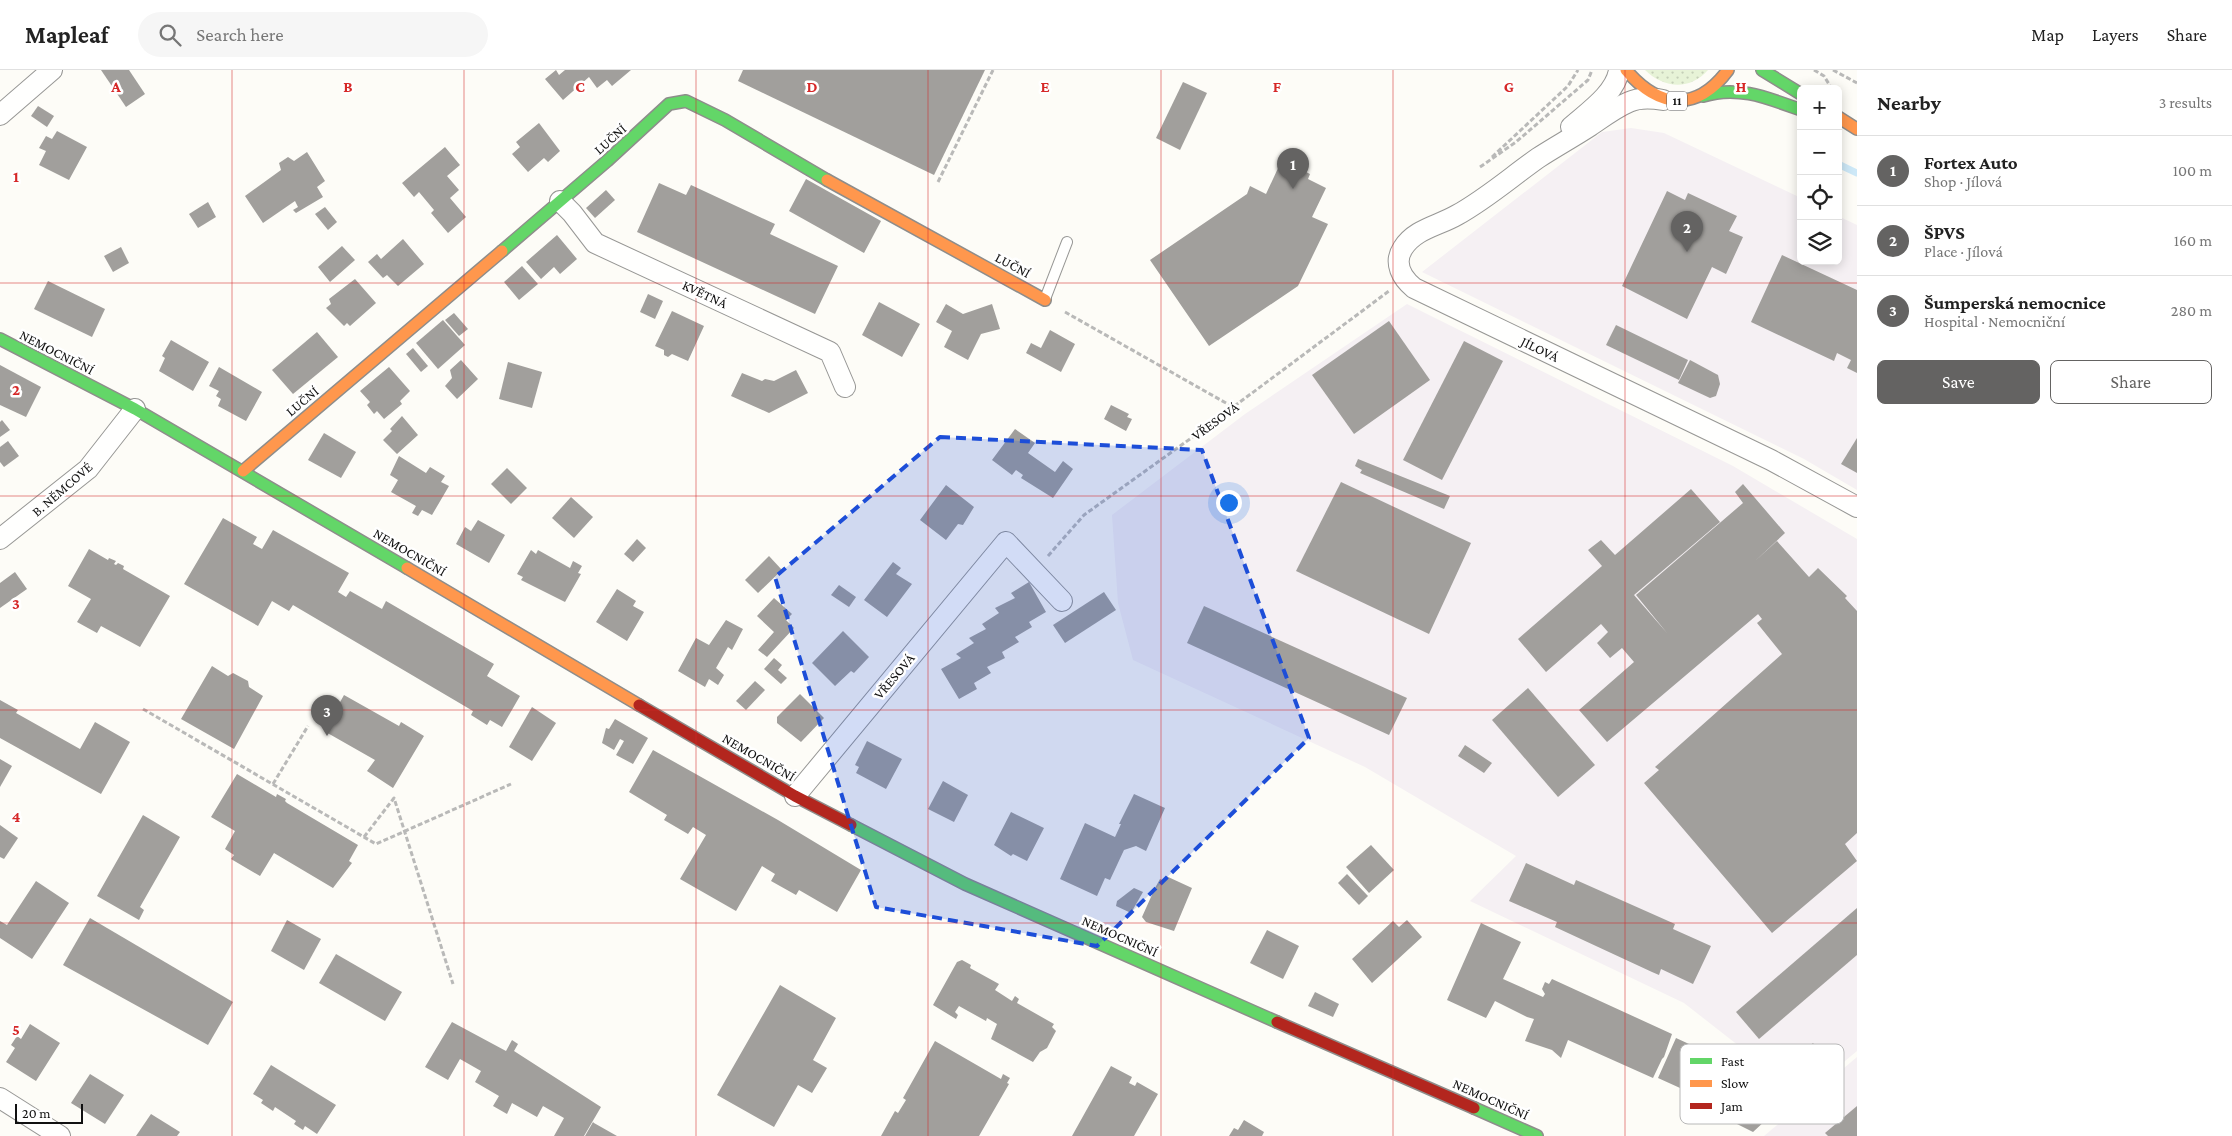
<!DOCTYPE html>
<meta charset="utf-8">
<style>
body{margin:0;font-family:"Crimson Pro",serif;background:#f6f6f6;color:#222}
.controls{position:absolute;right:15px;top:15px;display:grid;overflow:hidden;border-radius:8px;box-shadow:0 2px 12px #0003}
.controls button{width:45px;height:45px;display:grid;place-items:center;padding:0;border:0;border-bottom:1px solid #e0e0e0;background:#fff;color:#222;font:25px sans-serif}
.scale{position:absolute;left:15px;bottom:12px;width:68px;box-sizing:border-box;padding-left:5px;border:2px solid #111;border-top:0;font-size:14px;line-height:18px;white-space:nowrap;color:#111;-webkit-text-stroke:4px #fff;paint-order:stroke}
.you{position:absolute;left:1228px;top:432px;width:18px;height:18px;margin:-12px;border:4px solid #fff;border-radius:50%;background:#1a73e8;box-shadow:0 0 0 8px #1a73e833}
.badge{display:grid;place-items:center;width:32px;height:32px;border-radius:50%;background:#646362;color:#fff;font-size:16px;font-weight:700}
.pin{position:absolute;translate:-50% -41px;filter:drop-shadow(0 1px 2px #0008)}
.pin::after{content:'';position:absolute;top:26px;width:18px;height:15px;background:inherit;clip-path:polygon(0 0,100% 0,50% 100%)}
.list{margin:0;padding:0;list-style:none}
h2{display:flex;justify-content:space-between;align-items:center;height:65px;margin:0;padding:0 20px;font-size:21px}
h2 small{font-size:16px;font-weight:400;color:#767676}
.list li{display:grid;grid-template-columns:32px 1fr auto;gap:15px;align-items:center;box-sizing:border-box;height:70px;padding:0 20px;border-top:1px solid #e0e0e0}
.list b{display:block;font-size:19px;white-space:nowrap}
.list p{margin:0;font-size:16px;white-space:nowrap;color:#767676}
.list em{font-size:16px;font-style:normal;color:#767676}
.actions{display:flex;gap:10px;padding:15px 20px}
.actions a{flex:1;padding:11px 0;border:1px solid #646362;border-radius:8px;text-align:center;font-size:18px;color:#646362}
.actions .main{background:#646362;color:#fff}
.icon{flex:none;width:28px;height:28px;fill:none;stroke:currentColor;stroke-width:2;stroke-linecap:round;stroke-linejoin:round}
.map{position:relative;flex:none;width:1857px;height:1066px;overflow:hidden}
header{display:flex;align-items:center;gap:30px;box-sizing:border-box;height:70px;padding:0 25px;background:#fff;border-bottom:1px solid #e0e0e0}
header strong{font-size:24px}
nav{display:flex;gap:28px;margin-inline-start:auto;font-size:18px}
.search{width:350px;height:45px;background:#f6f6f6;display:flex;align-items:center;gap:12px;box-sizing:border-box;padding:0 18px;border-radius:28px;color:#767676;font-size:19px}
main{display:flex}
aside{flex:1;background:#fff}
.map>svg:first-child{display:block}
</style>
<header>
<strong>Mapleaf</strong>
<div class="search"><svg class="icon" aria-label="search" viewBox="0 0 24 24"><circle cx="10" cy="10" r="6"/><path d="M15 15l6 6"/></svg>Search here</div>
<nav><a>Map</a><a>Layers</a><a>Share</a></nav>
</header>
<main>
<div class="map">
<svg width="1857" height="1066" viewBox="0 0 1857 1066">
<defs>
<pattern id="grass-dots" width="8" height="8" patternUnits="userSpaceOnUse" patternTransform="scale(1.25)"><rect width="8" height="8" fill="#e7f3d7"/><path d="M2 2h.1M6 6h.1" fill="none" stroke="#c5cfb8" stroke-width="1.8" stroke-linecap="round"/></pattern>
</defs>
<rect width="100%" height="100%" fill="#fdfcf7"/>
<g fill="#f5f0f3">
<polygon points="1631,58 1664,63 1801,128 1801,191 1838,191 1838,146 1857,155 1857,420 1804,389 1422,202 1602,62"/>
<polygon points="1407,234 1733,396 1857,469 1857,981 1803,1026 1684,933 1470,831 1516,786 1365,697 1133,590 1118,533 1112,445 1245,344"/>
<polygon points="1857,987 1857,1066 1764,1066"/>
</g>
<path fill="url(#grass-dots)" d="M1645 0H1708C1690 21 1663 18 1645 0Z"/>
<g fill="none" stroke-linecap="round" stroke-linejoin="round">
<polyline stroke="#cde8f7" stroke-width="7" points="1838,94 1857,103"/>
</g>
<g fill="#a19f9c">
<polygon points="101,0 129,0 145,24 126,37"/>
<polygon points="556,0 559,5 565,0 631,0 612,16 607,10 597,18 589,7 563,30 545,9"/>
<polygon points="743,0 985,0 934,105 738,11"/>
<polygon points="1183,12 1207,23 1180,80 1156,68"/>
<polygon points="38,36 54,46 47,57 31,46"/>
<polygon points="539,53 560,81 548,92 544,88 528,102 512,84 520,77 516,72"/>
<polygon points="57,61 87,77 69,110 39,95 46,81 39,78 46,66 52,69"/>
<polygon points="445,77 460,95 447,106 459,120 450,128 466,147 448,163 431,143 434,140 419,122 414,127 402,113"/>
<polygon points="307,82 325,111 317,117 323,127 296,143 293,140 298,137 295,131 263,153 245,126 281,100 279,93 288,87 294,91"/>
<polygon points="1279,96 1298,104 1300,99 1310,104 1308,109 1326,118 1312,147 1328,154 1298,216 1209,276 1150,190 1247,124 1250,116 1266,124"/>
<polygon points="806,109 881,151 864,183 789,141"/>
<polygon points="659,113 686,125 691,115 775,154 770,164 838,196 815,244 637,162"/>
<polygon points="606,120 615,130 595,148 586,138"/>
<polygon points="1667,121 1685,130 1688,123 1737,146 1729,161 1743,167 1726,204 1712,197 1687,249 1622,216"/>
<polygon points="208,132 216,147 198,158 189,144"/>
<polygon points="325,137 337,152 328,160 315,144"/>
<polygon points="557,165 577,189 560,204 554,197 541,209 526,192"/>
<polygon points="403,169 424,194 398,216 387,205 383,208 368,192 377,184 381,189"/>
<polygon points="342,176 355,190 330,212 318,197"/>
<polygon points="121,177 129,193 113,202 104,186"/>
<polygon points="1782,185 1857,220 1857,303 1847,298 1851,290 1837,283 1834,291 1751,252"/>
<polygon points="522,196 538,214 519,230 504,212"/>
<polygon points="355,209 376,233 350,256 347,253 344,256 326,238 331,234 329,229"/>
<polygon points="48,211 105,239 92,267 34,239"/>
<polygon points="648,224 663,231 655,249 640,242"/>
<polygon points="879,232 920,254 902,287 862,265"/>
<polygon points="946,234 963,244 992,234 1000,259 981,264 968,290 944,277 952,261 936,252"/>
<polygon points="672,241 704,256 688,291 672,284 668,287 664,285 664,280 655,276"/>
<polygon points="454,243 468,259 459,266 445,250"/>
<polygon points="443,250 465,275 438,299 416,273"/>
<polygon points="1389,251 1430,310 1354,364 1312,305"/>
<polygon points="1616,255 1688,290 1679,310 1606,275"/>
<polygon points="1050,260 1075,274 1061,302 1026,283 1031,273 1041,278"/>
<polygon points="317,262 338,287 293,324 272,300"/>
<polygon points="171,270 209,292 193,321 159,301 165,288 162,286"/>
<polygon points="1464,271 1503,291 1442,410 1403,390"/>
<polygon points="413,278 428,296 421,302 406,284"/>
<polygon points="461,290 478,309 457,329 445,316 452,308 450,300"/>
<polygon points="1690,290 1718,305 1720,314 1716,326 1710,328 1678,313"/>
<polygon points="508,292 542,302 532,338 499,329"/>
<polygon points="0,295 41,317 26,347 0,335"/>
<polygon points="219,297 262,322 246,351 218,336 221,329 216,326 219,321 209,316"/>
<polygon points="389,297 410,321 400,331 402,334 384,349 377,341 374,344 367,335 370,332 360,321"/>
<polygon points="796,300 808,323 769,343 731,326 742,303 762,311 765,309 774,311"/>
<polygon points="1111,335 1129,344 1127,347 1132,349 1126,361 1104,349"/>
<polygon points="402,346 418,365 397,384 383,370 392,361 390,359"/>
<polygon points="2,350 10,360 0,367 0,352"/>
<polygon points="1015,359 1035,373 1028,383 1055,402 1063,391 1073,399 1053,428 1021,408 1023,405 1016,400 1012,405 992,390"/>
<polygon points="324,363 356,382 341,408 308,390"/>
<polygon points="1857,368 1857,403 1841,394"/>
<polygon points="8,371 19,386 4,397 0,392 0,377"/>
<polygon points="399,386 426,403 430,397 445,406 441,412 449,416 432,445 422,440 418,446 412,443 416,436 391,422 398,410 390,405"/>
<polygon points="1358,389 1450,426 1444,439 1360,403 1362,400 1355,396"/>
<polygon points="507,398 527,418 511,434 491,414"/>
<polygon points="1341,412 1471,473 1429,564 1296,501"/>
<polygon points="1743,414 1785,463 1754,492 1777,471 1809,507 1818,498 1847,526 1845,528 1857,541 1857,763 1845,774 1857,791 1772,863 1644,713 1659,700 1655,697 1782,584 1757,553 1762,549 1758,544 1783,523 1607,672 1579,640 1634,592 1622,578 1610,588 1597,573 1608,562 1601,554 1546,602 1518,569 1602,496 1588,480 1601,470 1615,485 1691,419 1720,452 1634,525 1667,563 1636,525 1743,433 1735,422"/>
<polygon points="946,415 974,437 963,455 958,454 946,470 920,450"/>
<polygon points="571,427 593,447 574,468 552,448"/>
<polygon points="223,448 257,467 253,474 262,479 273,460 349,503 338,522 346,527 350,521 382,539 386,531 494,594 487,606 520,626 502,657 490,650 487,655 471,645 473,641 293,535 289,541 272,531 258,556 184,514"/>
<polygon points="478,450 505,465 489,493 456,474 465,457 471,461"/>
<polygon points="637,469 646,478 633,492 624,484"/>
<polygon points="89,479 108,490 109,488 116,491 114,494 116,495 118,493 124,496 123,499 170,526 140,577 101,556 97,563 77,552 91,529 68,516"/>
<polygon points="531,480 536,484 538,480 570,498 573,491 582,496 578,503 581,504 565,532 521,510 523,507 517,504"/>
<polygon points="769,486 782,500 758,523 745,510"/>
<polygon points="893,492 901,498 896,504 912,514 887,547 864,530"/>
<polygon points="15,502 27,519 0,538 0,513"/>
<polygon points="1029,512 1046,542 1029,552 1032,557 1015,567 1019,572 1002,582 1005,588 987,597 991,603 974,613 977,619 959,629 941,599 961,588 956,584 974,573 969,568 986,559 982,554 999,543 995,538 1015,528 1011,523"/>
<polygon points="839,515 856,527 849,537 831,525"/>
<polygon points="617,519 636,531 633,536 644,542 627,571 596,552"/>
<polygon points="1104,522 1116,540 1065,573 1053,555"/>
<polygon points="774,528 792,544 786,550 794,558 767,587 758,580 774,562 757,546"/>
<polygon points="1204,536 1407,628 1389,665 1187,573"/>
<polygon points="726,550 743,559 732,580 728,577 716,598 724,605 718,615 709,609 705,617 678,601 696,568 709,575"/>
<polygon points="843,561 869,587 854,603 851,601 835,616 812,593"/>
<polygon points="774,588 782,595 778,600 787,608 781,614 764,599"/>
<polygon points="212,596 228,606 233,603 248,611 249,617 263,626 234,679 181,649"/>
<polygon points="755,611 765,620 746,640 736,631"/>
<polygon points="1528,618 1595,695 1558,727 1492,650"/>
<polygon points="800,624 824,648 801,672 777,653 777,647"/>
<polygon points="344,625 399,656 401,652 424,666 393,718 367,701 375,690 324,661"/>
<polygon points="0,630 18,640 16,643 80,679 95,652 130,672 101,724 0,668"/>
<polygon points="532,637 556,653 532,691 509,677"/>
<polygon points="615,649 648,668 633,694 616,685 624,671 620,669 614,680 602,673 606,658 609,659"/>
<polygon points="867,671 902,689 886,719 856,703 859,697 855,695"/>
<polygon points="1465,675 1492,693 1484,703 1458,686"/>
<polygon points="653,680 778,750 861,800 837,842 799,820 796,825 771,811 775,804 762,796 736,841 680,809 706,765 693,757 688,764 664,750 667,745 629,722"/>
<polygon points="0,689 12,696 0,717"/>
<polygon points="237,704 276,727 277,724 286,729 285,731 287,733 358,775 349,791 352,793 333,818 274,783 260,806 231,789 234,785 225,779 235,761 211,747"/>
<polygon points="943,711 968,725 954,752 928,739"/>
<polygon points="1134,724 1165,738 1146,781 1136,776 1124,780 1110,810 1105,808 1097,826 1060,809 1085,753 1115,767 1121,754 1119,754"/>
<polygon points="1011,742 1044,758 1027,791 1013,784 1011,786 994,775"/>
<polygon points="143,745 180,767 140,837 144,840 139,850 97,826"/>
<polygon points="0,755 18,768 4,789 0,787"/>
<polygon points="1371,775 1394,800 1369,823 1346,797"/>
<polygon points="1526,793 1574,815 1576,810 1675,854 1673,859 1711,876 1693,914 1661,899 1659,905 1652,902 1555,857 1557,852 1509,831"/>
<polygon points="1347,804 1368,826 1359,835 1338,813"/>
<polygon points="1166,806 1192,818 1174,861 1146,852 1142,847 1155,818 1160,809 1164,811"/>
<polygon points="36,811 69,833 32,889 0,868 0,851 7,855"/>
<polygon points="1134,818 1143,822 1131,843 1116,836 1117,831"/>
<polygon points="1857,838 1857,885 1759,969 1736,942"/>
<polygon points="90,848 233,932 208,975 63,895"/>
<polygon points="287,850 321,869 304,900 271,881"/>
<polygon points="1407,850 1422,867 1372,913 1352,889 1393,851 1399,857"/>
<polygon points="1481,853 1521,872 1503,909 1543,927 1545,924 1542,919 1545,912 1549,914 1552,909 1672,964 1664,987 1662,989 1653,1008 1568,970 1561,988 1552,980 1525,971 1534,949 1527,947 1495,931 1486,948 1447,930"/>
<polygon points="1267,860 1299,876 1283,909 1250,893"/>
<polygon points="336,884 402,922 385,951 319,913"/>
<polygon points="962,890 971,895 970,898 999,914 995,920 1012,931 1015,926 1019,929 1017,933 1054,954 1052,957 1056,961 1047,978 1040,982 1033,992 991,969 997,954 987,948 986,951 959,936 955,942 958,945 956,949 933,935 957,892"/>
<polygon points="780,915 836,948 813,990 827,998 812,1023 798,1015 774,1057 717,1025"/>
<polygon points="1315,922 1339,934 1333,947 1308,936"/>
<polygon points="452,952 506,981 512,970 518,974 514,981 601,1037 584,1066 554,1066 564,1048 543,1036 537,1047 512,1033 507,1044 493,1036 499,1026 475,1012 481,1001 460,989 448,1010 425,997"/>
<polygon points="30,954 60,973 36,1011 6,992 15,978 11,975 17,966 21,969"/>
<polygon points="1676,968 1713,985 1705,1004 1745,1021 1743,1026 1758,1013 1779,1038 1753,1062 1729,1050 1733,1042 1658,1008"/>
<polygon points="935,971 1001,1009 1003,1004 1010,1008 1007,1013 1009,1014 979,1066 881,1066 895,1041 898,1043 906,1030 903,1028"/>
<polygon points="1813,973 1827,990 1777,1033 1763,1015"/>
<polygon points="271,995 336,1035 317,1064 305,1056 303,1060 294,1054 296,1051 275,1037 273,1041 261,1033 263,1030 253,1024"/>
<polygon points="1111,996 1132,1007 1129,1013 1135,1016 1137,1012 1158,1024 1134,1066 1072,1066"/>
<polygon points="90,1004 124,1025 105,1054 71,1033"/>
<polygon points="1857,1036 1857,1066 1828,1066 1825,1063"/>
<polygon points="151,1044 180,1062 177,1066 136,1066"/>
<polygon points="1244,1050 1264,1062 1262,1066 1229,1066 1234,1058 1238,1060"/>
<polygon points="593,1052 594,1053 617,1066 585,1066"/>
</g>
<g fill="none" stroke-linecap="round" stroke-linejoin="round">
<defs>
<polyline id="lane" points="1045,229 1067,172"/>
<g id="street">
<path d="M1663 30C1651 28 1640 27 1629 32 1615 38 1602 48 1590 56 1573 67 1555 77 1538 88 1511 107 1486 129 1457 145 1438 156 1415 159 1403 178 1393 193 1402 208 1414 218L1771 390 1857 437"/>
<polyline points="0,45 52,0"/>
<path d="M1571 57C1588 42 1616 23 1619 0"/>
<polyline points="560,131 572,143 595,173 830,282 845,317"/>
<polyline points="0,469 88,399 135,339"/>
<polyline points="795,726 1006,472 1062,531"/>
<polyline points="0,1028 60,1066"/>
</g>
<g id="fast">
<polyline points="1762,0 1801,24"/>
<path d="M1703 26C1738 15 1768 28 1801 40"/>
<polyline points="502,181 607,91 669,34 686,31 725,50 827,110"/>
<polyline points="0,269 135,339 407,498"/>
<polyline points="851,755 965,814 1277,952"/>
<polyline points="1474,1038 1537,1066"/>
</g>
<g id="slow">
<path d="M1626 0C1659 39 1697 42 1728 0"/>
<polyline points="1838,47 1857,59"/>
<polyline points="827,110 1045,230"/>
<polyline points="243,401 502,181"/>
<polyline points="407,498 639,635"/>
</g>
<g id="jam">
<polyline points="639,635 795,726 851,755"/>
<polyline points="1277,952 1474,1038"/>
</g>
</defs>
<use href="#lane" stroke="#979795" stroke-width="12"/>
<use href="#street" stroke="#979795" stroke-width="22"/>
<use href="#fast" stroke="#8e8d8b" stroke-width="14"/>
<use href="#slow" stroke="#8e8d8b" stroke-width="14"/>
<use href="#jam" stroke="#8e8d8b" stroke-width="14"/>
<g stroke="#b9b9b8" stroke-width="3" stroke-dasharray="5 2.5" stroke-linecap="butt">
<polyline points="1814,0 1824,6 1832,19"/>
<polyline points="1833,0 1857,13"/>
<polyline points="1492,87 1568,16 1578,0"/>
<polyline points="1480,97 1516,72 1588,10 1592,0"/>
<polyline points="938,112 993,0"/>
<polyline points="1065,242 1233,337"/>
<polyline points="1048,486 1084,445 1201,361 1389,221"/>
<polyline points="143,639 376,774 511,714"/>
<polyline points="273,714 308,656"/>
<polyline points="364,767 394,728 453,914"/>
</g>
<use href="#lane" stroke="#fffffe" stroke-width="10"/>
<use href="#street" stroke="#fffffe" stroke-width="20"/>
<use href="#fast" stroke="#63d668" stroke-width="11"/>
<use href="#slow" stroke="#ff974d" stroke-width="11"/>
<use href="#jam" stroke="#b3261e" stroke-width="11"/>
</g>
<path fill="#1d4ed8" fill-opacity="0.2" stroke="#1d4ed8" stroke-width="4" stroke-dasharray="10 6" stroke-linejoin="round" d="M940 367 1202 380 1309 668 1097 876 876 837 775 507Z"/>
<path fill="none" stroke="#d62828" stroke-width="1" stroke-opacity="0.55" d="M232 0V1066M464 0V1066M696 0V1066M928 0V1066M1161 0V1066M1393 0V1066M1625 0V1066M0 213H1857M0 426H1857M0 640H1857M0 853H1857"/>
<g text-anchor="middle" stroke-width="5" stroke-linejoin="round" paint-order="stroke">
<rect fill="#fff" stroke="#585858" stroke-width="1" x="1667" y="21.5" width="20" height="19" rx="4"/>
<g font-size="12" font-weight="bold" fill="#111">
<text x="1677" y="35">11</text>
</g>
<g font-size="14" fill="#111" stroke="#fff">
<text transform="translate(610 69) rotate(-42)" y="5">LUČNÍ</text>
<text transform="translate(1013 195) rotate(28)" y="5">LUČNÍ</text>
<text transform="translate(705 224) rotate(25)" y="5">KVĚTNÁ</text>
<text transform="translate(1540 279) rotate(26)" y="5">JÍLOVÁ</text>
<text transform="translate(57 282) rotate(27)" y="5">NEMOCNIČNÍ</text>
<text transform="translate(302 331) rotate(-40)" y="5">LUČNÍ</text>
<text transform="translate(1215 351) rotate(-36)" y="5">VŘESOVÁ</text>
<text transform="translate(62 419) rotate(-41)" y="5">B. NĚMCOVÉ</text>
<text transform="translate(410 482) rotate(30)" y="5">NEMOCNIČNÍ</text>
<text transform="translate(894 606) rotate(-50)" y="5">VŘESOVÁ</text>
<text transform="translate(759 687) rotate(30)" y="5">NEMOCNIČNÍ</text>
<text transform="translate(1120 866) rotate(24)" y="5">NEMOCNIČNÍ</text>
<text transform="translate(1491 1029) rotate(24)" y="5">NEMOCNIČNÍ</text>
</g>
</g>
<rect x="1680" y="974" width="164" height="80" rx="8" fill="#fff" stroke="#b8b8b8" stroke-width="1"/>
<rect x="1690" y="988" width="22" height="6" fill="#63d668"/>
<rect x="1690" y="1010" width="22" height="7" fill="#ff974d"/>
<rect x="1690" y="1033" width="22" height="6" fill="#b3261e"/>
<g font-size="14" fill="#111">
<text x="1721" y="996">Fast</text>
<text x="1721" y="1018">Slow</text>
<text x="1721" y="1041">Jam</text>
</g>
<g font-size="16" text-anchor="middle" font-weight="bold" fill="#d62828" stroke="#fff" stroke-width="5" stroke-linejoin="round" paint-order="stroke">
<text x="116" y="22">A</text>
<text x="348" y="22">B</text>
<text x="580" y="22">C</text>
<text x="812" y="22">D</text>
<text x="1045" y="22">E</text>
<text x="1277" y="22">F</text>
<text x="1509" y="22">G</text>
<text x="1741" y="22">H</text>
<text x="16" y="112">1</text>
<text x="16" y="325">2</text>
<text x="16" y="539">3</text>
<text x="16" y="752">4</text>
<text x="16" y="965">5</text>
</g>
</svg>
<div class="controls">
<button>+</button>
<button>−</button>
<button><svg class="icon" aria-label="locate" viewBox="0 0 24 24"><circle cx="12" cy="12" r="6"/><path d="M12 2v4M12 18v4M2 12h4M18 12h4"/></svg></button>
<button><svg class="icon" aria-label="layers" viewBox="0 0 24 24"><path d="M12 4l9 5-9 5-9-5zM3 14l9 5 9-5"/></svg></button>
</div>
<div class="scale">20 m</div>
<div class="you"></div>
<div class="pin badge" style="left:1293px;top:119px">1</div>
<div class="pin badge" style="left:1687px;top:182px">2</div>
<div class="pin badge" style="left:327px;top:666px">3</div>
</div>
<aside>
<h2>Nearby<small>3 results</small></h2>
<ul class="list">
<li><span class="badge">1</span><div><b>Fortex Auto</b><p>Shop · Jílová</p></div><em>100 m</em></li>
<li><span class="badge">2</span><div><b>ŠPVS</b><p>Place · Jílová</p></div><em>160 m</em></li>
<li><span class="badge">3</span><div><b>Šumperská nemocnice</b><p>Hospital · Nemocniční</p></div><em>280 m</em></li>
</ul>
<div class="actions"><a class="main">Save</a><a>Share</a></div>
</aside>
</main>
